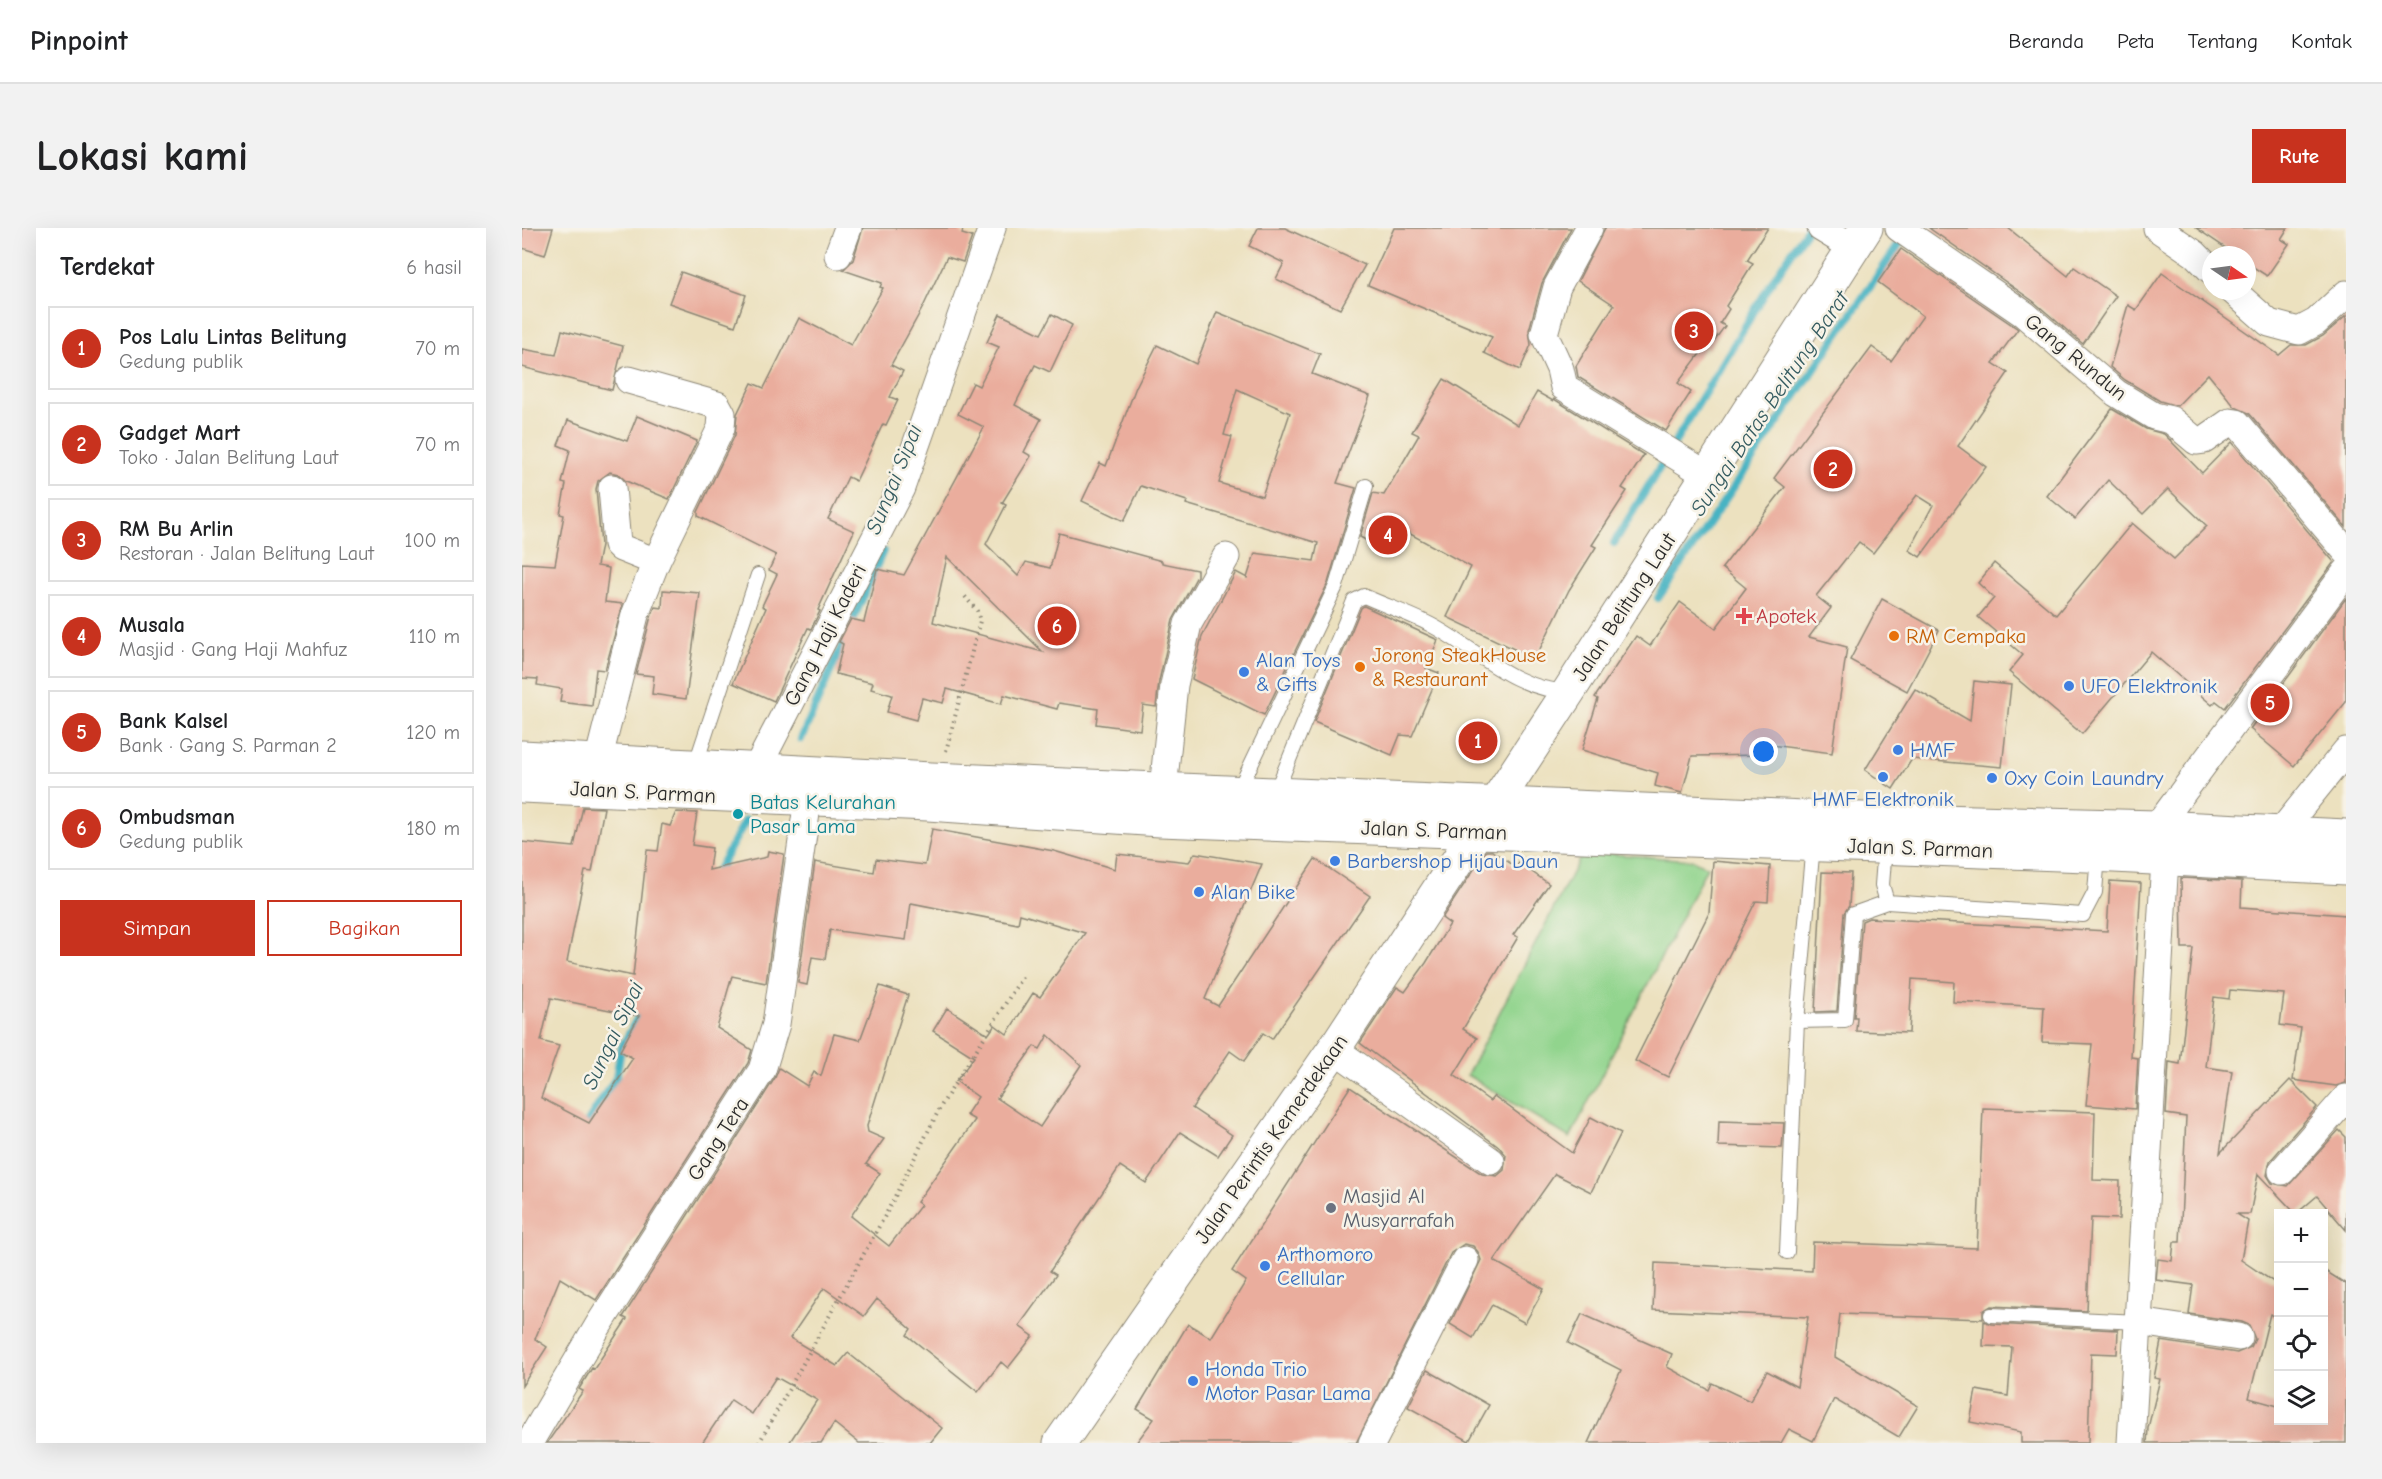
<!DOCTYPE html>
<html lang="id">
<meta charset="utf-8">
<style>
body{margin:0;font-family:"Comic Neue",sans-serif;background:#f2f2f2;color:#202124}
.controls{position:absolute;right:18px;bottom:18px;display:grid;overflow:hidden;border-radius:0px;box-shadow:0 6px 24px #0002}
.controls button{width:54px;height:54px;display:grid;place-items:center;padding:0;border:0;border-bottom:2px solid #e0e0e0;background:#fff;color:#202124;font:30px sans-serif}
.compass{position:absolute;left:1680px;top:18px;width:54px;height:54px;border-radius:50%;background:#fff;box-shadow:0 6px 24px #0002;rotate:103deg}
.you{position:absolute;left:1242px;top:524px;width:21px;height:21px;margin:-15px;border:4px solid #fff;border-radius:50%;background:#1a73e8;box-shadow:0 0 0 9px #1a73e833}
.badge{display:grid;place-items:center;width:39px;height:39px;border-radius:50%;background:#c8321e;color:#fff;font-size:20px;font-weight:700}
.pin{position:absolute;translate:-50% -50%;border:3px solid #fff;box-shadow:0 2px 6px #0006}
.list{margin:0;padding:0;list-style:none}
h2{display:flex;justify-content:space-between;align-items:center;height:78px;margin:0;padding:0 24px;font-size:26px}
h2 small{font-size:20px;font-weight:400;color:#757577}
.list li{display:grid;grid-template-columns:39px 1fr auto;gap:18px;align-items:center;box-sizing:border-box;height:84px;margin:0 12px 12px;padding:0 12px;border:2px solid #e0e0e0;border-radius:0px}
.list b{display:block;font-size:22px;white-space:nowrap}
.list p{margin:0;font-size:20px;white-space:nowrap;color:#757577}
.list em{font-size:20px;font-style:normal;color:#757577}
.actions{display:flex;gap:12px;padding:18px 24px}
.actions a{flex:1;padding:14px 0;border:2px solid #c8321e;border-radius:0px;text-align:center;font-size:21px;color:#c8321e}
.actions .main{background:#c8321e;color:#fff}
.icon{flex:none;width:33px;height:33px;fill:none;stroke:currentColor;stroke-width:2;stroke-linecap:round;stroke-linejoin:round}
.map{position:relative;flex:none;width:1824px;height:1215px;overflow:hidden;border-radius:0px}
header{display:flex;align-items:center;gap:36px;box-sizing:border-box;height:84px;padding:0 30px;background:#fff;border-bottom:2px solid #e0e0e0}
header strong{font-size:28px}
nav{display:flex;gap:33px;margin-inline-start:auto;font-size:21px}
.intro{display:flex;align-items:center;justify-content:space-between;box-sizing:border-box;height:144px;padding:0 36px}
h1{margin:0;font-size:42px}
.button{padding:15px 27px;border-radius:0px;background:#c8321e;color:#fff;font-size:21px;font-weight:700}
main{display:flex;gap:36px;padding:0 36px}
aside{flex:1;background:#fff;border-radius:0px;box-shadow:0 6px 24px #0002}
.map>svg:first-child{display:block}
</style>
<header>
<strong>Pinpoint</strong>
<nav><a>Beranda</a><a>Peta</a><a>Tentang</a><a>Kontak</a></nav>
</header>
<div class="intro"><h1>Lokasi kami</h1><a class="button">Rute</a></div>
<main>
<aside>
<h2>Terdekat<small>6 hasil</small></h2>
<ul class="list">
<li><span class="badge">1</span><div><b>Pos Lalu Lintas Belitung</b><p>Gedung publik</p></div><em>70 m</em></li>
<li><span class="badge">2</span><div><b>Gadget Mart</b><p>Toko · Jalan Belitung Laut</p></div><em>70 m</em></li>
<li><span class="badge">3</span><div><b>RM Bu Arlin</b><p>Restoran · Jalan Belitung Laut</p></div><em>100 m</em></li>
<li><span class="badge">4</span><div><b>Musala</b><p>Masjid · Gang Haji Mahfuz</p></div><em>110 m</em></li>
<li><span class="badge">5</span><div><b>Bank Kalsel</b><p>Bank · Gang S. Parman 2</p></div><em>120 m</em></li>
<li><span class="badge">6</span><div><b>Ombudsman</b><p>Gedung publik</p></div><em>180 m</em></li>
</ul>
<div class="actions"><a class="main">Simpan</a><a>Bagikan</a></div>
</aside>
<div class="map">
<svg width="1824" height="1215" viewBox="0 0 1824 1215">
<rect width="100%" height="100%" fill="#f7f3e8"/>
<filter id="ink" filterUnits="userSpaceOnUse"><feTurbulence type="fractalNoise" baseFrequency=".0167" numOctaves="2"/><feDisplacementMap in="SourceGraphic" scale="12" xChannelSelector="R" yChannelSelector="G"/><feConvolveMatrix kernelMatrix="1 2 1 2 8 2 1 2 1" color-interpolation-filters="sRGB"/></filter>
<filter id="wash" filterUnits="userSpaceOnUse"><feTurbulence type="fractalNoise" baseFrequency=".008" numOctaves="4" result="noise"/><feDisplacementMap in="SourceGraphic" scale="24" xChannelSelector="R" yChannelSelector="G"/><feGaussianBlur stdDeviation="1.35" result="paint"/><feColorMatrix in="noise" values="0 0 0 0 0 0 0 0 0 0 0 0 0 0 0 0 0 1.4 0 .05"/><feComposite in="paint" operator="in"/></filter>
<g filter="url(#wash)">
<rect width="100%" height="100%" fill="#ece1bf"/>
<polygon fill="#91d48d" stroke="#5e805c" stroke-width="1.5" points="1061,624 1170,632 1185,639 1048,910 945,847"/>
<g fill="none" stroke-linecap="round" stroke-linejoin="round">
<g stroke="#46b3c3" stroke-width="8">
<polyline points="1092,315 1251,52 1286,0"/>
<polyline points="1136,370 1382,9"/>
<polyline points="279,511 361,323"/>
<polyline points="192,649 224,592"/>
<polyline points="61,902 94,850 99,821 122,778"/>
</g>
</g>
<g id="blocks">
<g fill="#eaad9d" fill-rule="evenodd">
<polygon points="0,0 31,0 23,27 0,20"/>
<polygon points="341,0 441,0 440,6 450,9 441,34 425,29 401,79 369,137 381,143 368,169 376,172 364,197 361,196 334,253 326,249 306,291 332,303 296,382 298,383 289,401 286,400 252,473 211,455 244,380 240,378 255,346 247,342 254,327 176,288 176,284 213,207 215,186 230,155 242,160 277,90 329,117 361,60 358,59 360,55 321,42 331,32"/>
<polygon points="736,0 763,0 843,37 818,81 754,51 762,35 727,18"/>
<polygon points="872,0 1049,0 1020,55 1007,102 1009,117 998,142 962,125 970,109 846,57"/>
<polygon points="1083,0 1246,0 1225,32 1231,35 1204,78 1207,81 1198,95 1203,98 1186,121 1183,119 1156,155 1169,164 1144,203 1056,149 1054,138 1092,77 1056,53"/>
<polygon points="1407,0 1486,0 1546,48 1552,39 1594,68 1561,116 1511,73"/>
<polygon points="1674,0 1766,0 1759,11 1767,16 1745,48 1725,35 1725,27 1714,27"/>
<polygon points="1379,21 1496,101 1471,135 1486,145 1436,218 1464,239 1398,329 1387,322 1411,277 1395,267 1351,325 1337,314 1294,368 1309,380 1287,409 1325,419 1310,525 1249,517 1247,527 1170,528 1160,565 1133,558 1136,545 1060,522 1076,471 1073,469 1114,408 1128,418 1158,374 1194,400 1224,360 1200,340 1263,259 1252,250 1350,119 1369,133 1401,88 1356,54"/>
<polygon points="159,44 224,67 213,98 147,75"/>
<polygon points="1640,45 1757,127 1769,117 1784,117 1801,108 1824,88 1824,299 1727,185 1713,179 1686,146 1655,178 1638,173 1603,152 1588,139 1606,77 1614,82"/>
<path d="M695 84 798 126 790 146 848 168 815 255 834 260 806 355 742 487 670 451 680 408 714 344 725 350 733 325 792 333 796 315 664 276 665 273 619 258 602 293 560 273 578 235 584 238 614 159 635 117 674 136ZM715 161 768 185 740 268 697 255 710 209 702 207Z"/>
<path d="M478 86 519 106 530 86 550 97 528 144 513 137 493 177 519 191 502 224 509 228 480 275 484 277 464 316 496 348 504 334 528 340 537 305 640 333V335L675 342V348L651 392 637 453 634 479 621 477 618 502 574 496 576 481 537 475 535 481 482 467 479 476 425 461 421 475 400 470 394 492 365 484 370 467 349 461 351 455 314 446 321 416 317 414 329 391 342 394 355 341 382 347 462 199 436 186 451 155 457 158 477 119 465 114ZM425 329 521 424 411 394Z"/>
<polygon points="40,102 101,118 90,162 0,139 0,121 34,127"/>
<polygon points="922,151 996,197 1015,164 1031,173 1032,171 1122,227 1100,260 1105,263 1070,317 1074,319 1047,362 1013,431 925,389 949,339 883,303 871,326 838,309 851,265 862,267 897,207 890,204"/>
<polygon points="1590,181 1624,201 1642,206 1680,245 1710,214 1812,334 1703,480 1694,473 1690,477 1629,424 1560,506 1487,444 1501,427 1456,389 1472,370 1456,355 1472,335 1534,387 1610,295 1652,331 1685,298 1646,261 1621,286 1586,252 1553,291 1525,268"/>
<polygon points="115,188 175,213 147,271 104,253 96,246 88,244 76,253 74,261 79,317 75,338 87,340 83,374 101,376 83,442 74,441 70,478 38,474 40,461 15,457 16,451 0,450 0,335 33,337 42,287 38,286 44,256 40,255 48,222 36,217 46,192 105,213"/>
<polygon points="141,362 178,365 164,471 130,466 132,448 114,446 128,392 133,379 140,380"/>
<polygon points="1824,370 1824,474 1772,538 1728,501"/>
<polygon points="1360,371 1417,402 1385,463 1328,432"/>
<polygon points="842,378 916,412 904,440 917,445 890,508 878,507 870,527 792,494 839,380"/>
<polygon points="1452,453 1489,457 1480,539 1390,531 1371,561 1343,542 1393,461 1448,493"/>
<path d="M61 579 82 580 70 644 63 643 45 734 111 748 125 622 136 623 140 596 148 598 154 584 175 585 170 617 190 620 187 642 245 629 246 623 262 626 244 755 210 748 195 800 230 822 226 835 74 1072 38 1050 13 1111 25 1119 0 1158V614L52 619ZM29 770 117 788 98 823 111 830 67 895 19 870 37 818 19 813Z"/>
<path d="M410 601 532 623 593 641 595 626 667 634 673 625 740 636 683 771 696 778 793 631 848 668 750 811 741 805 722 833 708 823 670 880 710 907 696 928 658 904 624 955 598 938 528 1043 534 1047 497 1098 511 1108 486 1140 479 1134 456 1164 385 1107 389 1101 355 1071 342 1088 302 1060 268 1110 315 1138 326 1125 420 1200 408 1215H337L312 1195 299 1215H267L295 1172 254 1149 230 1186 209 1172 180 1215H25L61 1163 57 1161 70 1140 72 1141 105 1091 101 1089 253 850 257 840 285 858 292 844 299 848 312 806 338 812 358 758 386 767 345 898 346 904 362 911 344 936 358 945 329 988 367 1018 399 977 395 974 453 892 444 887 456 869 434 853 452 829 411 803 425 780 466 807 473 797 485 806 511 765 518 769 563 705 498 686 496 696 389 675 384 712 308 702 303 731 290 729 285 757 276 755 293 634 352 644 354 631 403 637ZM526 807 559 837 518 899 475 870 512 818 518 821Z"/>
<polygon points="964,623 970,623 994,639 997,635 1027,656 991,707 996,709 941,801 955,810 932,847 968,873 972,868 1050,925 1069,889 1099,905 1069,964 1033,946 972,1033 1022,1061 1003,1095 970,1077 951,1110 928,1096 959,1032 956,1024 951,1018 942,1016 929,1025 834,1215 614,1215 632,1191 615,1181 666,1096 689,1110 724,1053 710,1043 828,859 960,946 975,948 982,942 984,927 978,920 838,815 875,759 883,764 904,735 928,696 920,690"/>
<polygon points="1191,633 1248,638 1246,674 1234,673 1146,849 1113,833 1187,685"/>
<polygon points="1300,644 1329,645 1327,678 1322,685 1315,783 1293,784"/>
<polygon points="1659,650 1720,653 1719,679 1824,687 1824,855 1814,858 1771,852 1779,800 1758,797 1762,766 1708,762 1707,771 1692,769 1684,839 1710,843 1698,925 1768,852 1795,879 1748,933 1745,947 1750,955 1766,958 1817,902 1824,909 1824,1002 1795,968 1774,986 1736,946 1728,986 1715,986 1726,993 1719,1032 1756,1057 1756,1092 1748,1086 1727,1170 1756,1178 1756,1192 1802,1192 1802,1042 1824,1056 1824,1215 1625,1215 1626,1200 1638,1151 1632,1150 1639,1113 1715,1125 1729,1119 1733,1111 1727,1097 1720,1094 1667,1086 1671,1057 1634,1052 1636,1031 1650,1033 1652,1014 1658,1014 1664,889 1644,886 1647,834 1658,836 1671,720 1660,720"/>
<polygon points="1588,653 1619,655 1609,829 1616,830 1613,881 1564,877 1570,816 1520,814 1522,779 1431,774 1432,754 1390,751 1387,805 1334,803 1335,789 1332,789 1340,693 1347,690 1585,703"/>
<polygon points="1461,880 1573,884 1571,952 1598,953 1597,991 1569,990 1565,1083 1469,1078 1461,1083 1461,1091 1318,1086 1313,1129 1396,1178 1377,1209 1312,1171 1291,1213 1267,1201 1259,1215 1066,1215 1099,1142 1046,1115 1060,1086 1150,1126 1145,1139 1187,1162 1190,1155 1228,1173 1245,1143 1275,1159 1286,1089 1131,1082 1133,1035 1290,1043 1291,1014 1455,1020"/>
<polygon points="1197,893 1262,895 1260,920 1196,918"/>
<polygon points="1462,1093 1469,1096 1596,1102 1595,1126 1569,1125 1566,1215 1499,1215 1499,1204 1448,1194 1454,1162 1486,1168 1490,1119 1461,1118"/>
<polygon points="905,1142 967,1177 947,1213 886,1179"/>
</g>
</g>
</g>
<g filter="url(#ink)">
<use href="#blocks" fill-opacity="0" stroke="#8c8675" stroke-width="1.5"/>
<g fill="none" stroke-linecap="round" stroke-linejoin="round">
<defs>
<g id="service">
<polyline points="173,538 236,347"/>
<polyline points="716,564 814,358 844,258"/>
<path d="M753 566 832 373 842 368C864 378 888 386 909 397 953 420 992 462 1043 463"/>
<polyline points="1363,619 1360,657 1365,674 1561,687 1573,664 1576,627"/>
<polyline points="1275,793 1323,792 1331,686 1365,674"/>
<polyline points="1265,1024 1275,793 1291,616"/>
<polyline points="1469,1087 1617,1094"/>
</g>
<g id="minor">
<polyline points="1067,0 1035,59 1022,106 1038,141 1042,159 1187,248"/>
<polyline points="1299,0 1332,20"/>
<polyline points="1377,0 1502,86 1594,165 1632,188 1649,192 1674,213 1682,212 1708,194 1715,195 1824,323"/>
<polyline points="1635,0 1673,26 1689,42"/>
<polyline points="316,27 326,0"/>
<polyline points="1711,63 1747,95 1777,103 1794,94 1824,66"/>
<polyline points="90,260 95,316 99,320 134,334"/>
<polyline points="76,533 113,387 134,334 199,200 200,186 195,177 107,152"/>
<polyline points="234,542 379,260 470,0"/>
<polyline points="641,561 652,457 666,396 704,329"/>
<polyline points="1635,599 1824,344"/>
<polyline points="1757,606 1824,523"/>
<polyline points="812,821 969,933"/>
<polyline points="1760,943 1824,870"/>
<polyline points="1617,1094 1717,1109"/>
<polyline points="7,1215 76,1098 240,842 254,796 286,571"/>
<polyline points="850,1215 943,1032"/>
<polyline points="1609,1215 1643,631"/>
</g>
<polyline id="primary" points="538,1215 812,821 1047,463 1344,0"/>
<g id="trunk">
<polyline points="0,529 409,551 1305,590 1635,599 1824,608"/>
<polyline points="0,558 406,576 638,592 1592,628 1824,640"/>
</g>
</defs>
<use href="#service" stroke="#8c8675" stroke-width="16"/>
<use href="#minor" stroke="#8c8675" stroke-width="29"/>
<use href="#primary" stroke="#8c8675" stroke-width="35"/>
<use href="#trunk" stroke="#8c8675" stroke-width="35"/>
<g stroke="#8c8675" stroke-width="4" stroke-dasharray="1.5 4.5" stroke-linecap="butt">
<polyline points="424,523 458,393 455,383 441,366"/>
<polyline points="237,1215 364,986 419,878 502,746"/>
</g>
<use href="#service" stroke="#fff" stroke-width="14"/>
<use href="#minor" stroke="#fff" stroke-width="27"/>
<use href="#primary" stroke="#fff" stroke-width="33"/>
<use href="#trunk" stroke="#fff" stroke-width="33"/>
</g>
</g>
<path fill="#e0444e" stroke="#f7f3e8" stroke-width="2" d="M1219 379h6v6h6v6h-6v6h-6v-6h-6v-6h6z"/>
<g fill="#e8710a" stroke="#f7f3e8" stroke-width="2">
<circle cx="1372" cy="408" r="6"/>
<circle cx="838" cy="439" r="6"/>
</g>
<g fill="#3f7fe0" stroke="#f7f3e8" stroke-width="2">
<circle cx="722" cy="444" r="6"/>
<circle cx="1547" cy="458" r="6"/>
<circle cx="1376" cy="522" r="6"/>
<circle cx="1361" cy="549" r="6"/>
<circle cx="1470" cy="550" r="6"/>
<circle cx="813" cy="633" r="6"/>
<circle cx="677" cy="664" r="6"/>
<circle cx="743" cy="1038" r="6"/>
<circle cx="671" cy="1153" r="6"/>
</g>
<circle fill="#0f9aa8" stroke="#f7f3e8" stroke-width="2" cx="216" cy="586" r="6"/>
<circle fill="#6b7280" stroke="#f7f3e8" stroke-width="2" cx="809" cy="980" r="6"/>
<g text-anchor="middle" stroke-width="5" stroke-linejoin="round" paint-order="stroke">
<g font-size="21" fill="#2b2b2b" stroke="#f7f3e8">
<text transform="translate(1554 129) rotate(39)" y="7">Gang Rundun</text>
<text transform="translate(1102 379) rotate(-57)" y="7">Jalan Belitung Laut</text>
<text transform="translate(303 407) rotate(-63)" y="7">Gang Haji Kaderi</text>
<text transform="translate(121 564) rotate(3)" y="7">Jalan S. Parman</text>
<text transform="translate(912 602) rotate(2)" y="7">Jalan S. Parman</text>
<text transform="translate(1398 620) rotate(2)" y="7">Jalan S. Parman</text>
<text transform="translate(196 911) rotate(-57)" y="7">Gang Tera</text>
<text transform="translate(749 911) rotate(-55)" y="7">Jalan Perintis Kemerdekaan</text>
</g>
<g font-size="21" fill="#be3a42" stroke="#f7f3e8" text-anchor="start">
<text x="1234" y="395">Apotek</text>
</g>
<g font-size="21" fill="#c56008" stroke="#f7f3e8" text-anchor="start">
<text x="1384" y="415">RM Cempaka</text>
<text x="850" y="434">Jorong SteakHouse<tspan x="850" dy="24">&amp; Restaurant</tspan></text>
</g>
<g font-size="21" fill="#366cbe" stroke="#f7f3e8" text-anchor="start">
<text x="734" y="439">Alan Toys<tspan x="734" dy="24">&amp; Gifts</tspan></text>
<text x="1559" y="465">UFO Elektronik</text>
<text x="1388" y="529">HMF</text>
<text x="1482" y="557">Oxy Coin Laundry</text>
<text x="1361" y="578" text-anchor="middle">HMF Elektronik</text>
<text x="825" y="640">Barbershop Hijau Daun</text>
<text x="689" y="671">Alan Bike</text>
<text x="755" y="1033">Arthomoro<tspan x="755" dy="24">Cellular</tspan></text>
<text x="683" y="1148">Honda Trio<tspan x="683" dy="24">Motor Pasar Lama</tspan></text>
</g>
<g font-size="21" fill="#0d838f" stroke="#f7f3e8" text-anchor="start">
<text x="228" y="581">Batas Kelurahan<tspan x="228" dy="24">Pasar Lama</tspan></text>
</g>
<g font-size="21" fill="#5b616d" stroke="#f7f3e8" text-anchor="start">
<text x="821" y="975">Masjid Al<tspan x="821" dy="24">Musyarrafah</tspan></text>
</g>
<g font-size="22" font-style="italic" fill="#345b60" stroke="#f7f3e8">
<text transform="translate(1247 175) rotate(-56)" y="8">Sungai Batas Belitung Barat</text>
<text transform="translate(371 251) rotate(-68)" y="8">Sungai Sipai</text>
<text transform="translate(90 807) rotate(-65)" y="8">Sungai Sipai</text>
</g>
</g>
</svg>
<div class="controls">
<button>+</button>
<button>−</button>
<button><svg class="icon" aria-label="locate" viewBox="0 0 24 24"><circle cx="12" cy="12" r="6"/><path d="M12 2v4M12 18v4M2 12h4M18 12h4"/></svg></button>
<button><svg class="icon" aria-label="layers" viewBox="0 0 24 24"><path d="M12 4l9 5-9 5-9-5zM3 14l9 5 9-5"/></svg></button>
</div>
<svg class="compass" viewBox="-18 -18 36 36"><path d="M0-13l5 13h-10z" fill="#e53935"/><path d="M0 13l5-13h-10z" fill="#757577"/></svg>
<div class="you"></div>
<div class="pin badge" style="left:956px;top:513px">1</div>
<div class="pin badge" style="left:1311px;top:241px">2</div>
<div class="pin badge" style="left:1172px;top:103px">3</div>
<div class="pin badge" style="left:866px;top:307px">4</div>
<div class="pin badge" style="left:1748px;top:475px">5</div>
<div class="pin badge" style="left:535px;top:398px">6</div>
</div>
</main>
